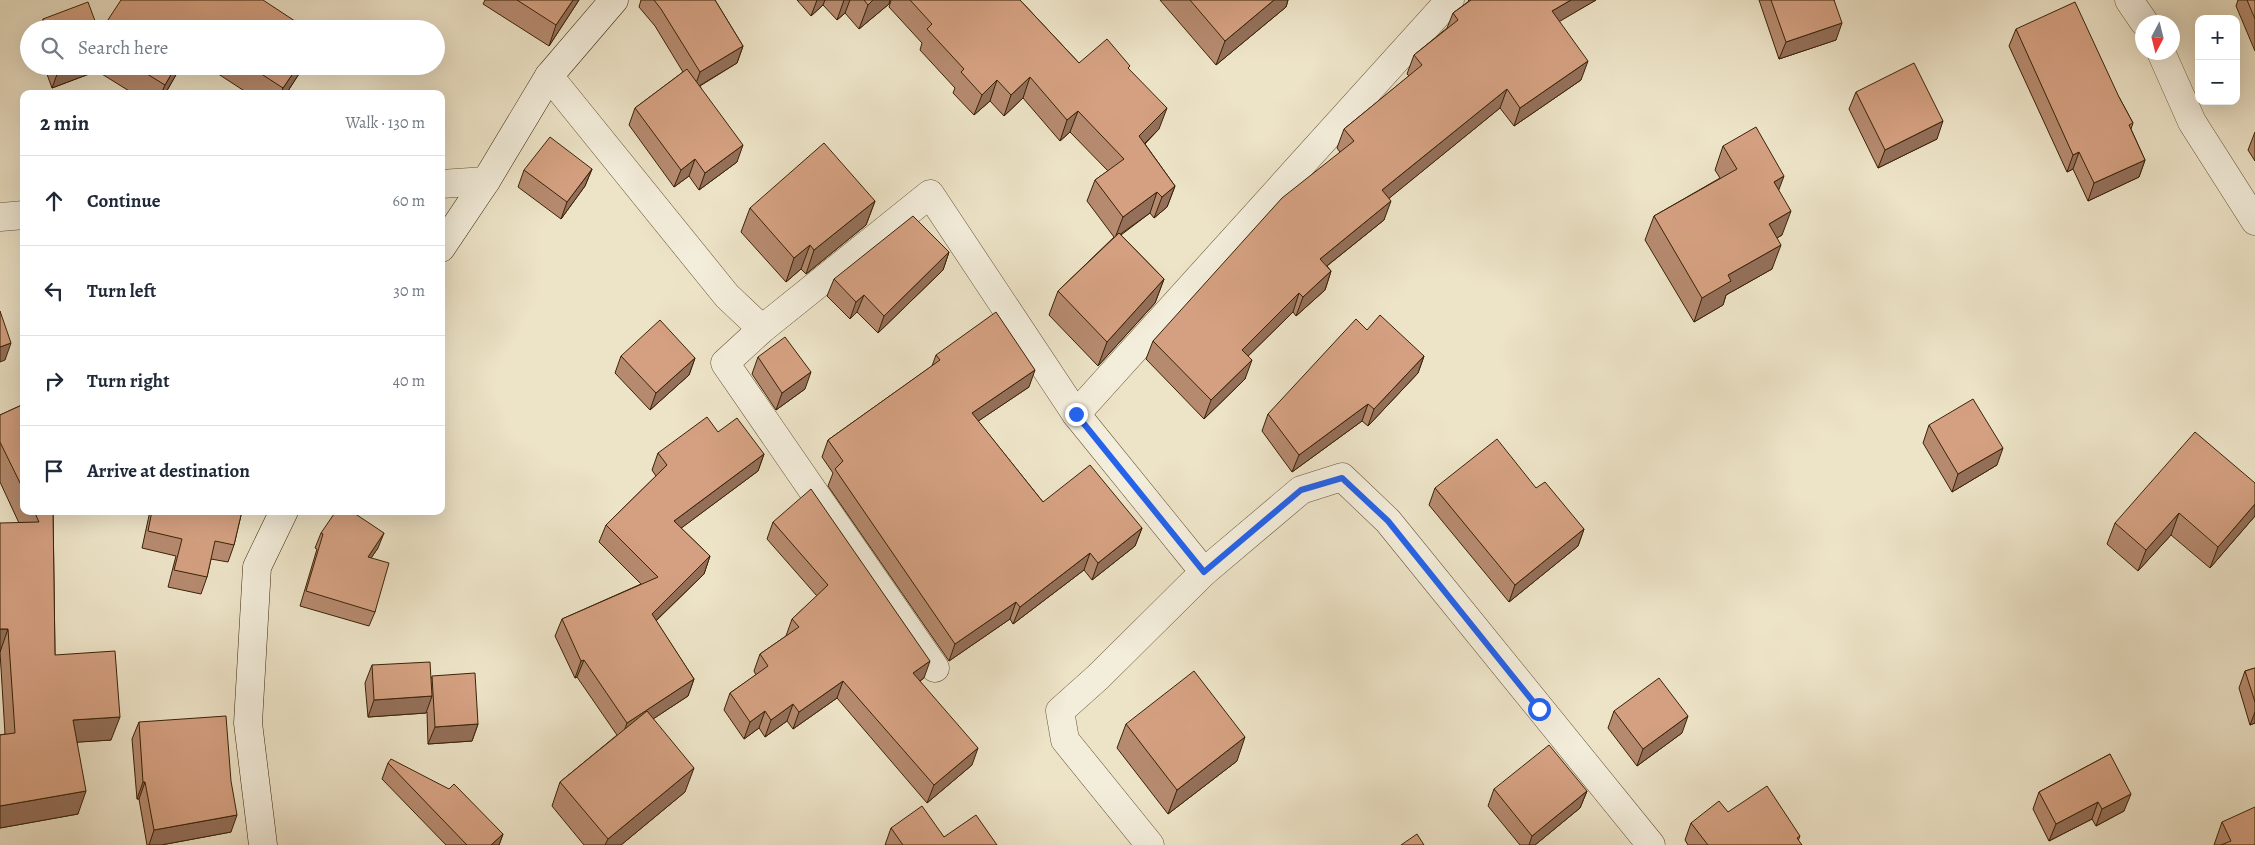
<!DOCTYPE html>
<meta charset="utf-8">
<style>
body{margin:0;font-family:Alegreya,serif;background:#f6f6f7;color:#1f2937}
.controls{position:absolute;right:15px;top:15px;display:grid;overflow:hidden;border-radius:10px;box-shadow:0 5px 20px #0002}
.controls button{width:45px;height:45px;display:grid;place-items:center;padding:0;border:0;border-bottom:1px solid #e0e1e3;background:#fff;color:#1f2937;font:25px sans-serif}
.compass{position:absolute;left:2135px;top:15px;width:45px;height:45px;border-radius:50%;background:#fff;box-shadow:0 5px 20px #0002;rotate:187deg}
.stop{position:absolute;width:15px;height:15px;margin:-11px;border:4px solid #2563eb;border-radius:50%;background:#fff}
.stop.end{background:#2563eb;border-color:#fff;box-shadow:0 1px 5px #0008}
.list{margin:0;padding:0;list-style:none}
h2{display:flex;justify-content:space-between;align-items:center;height:65px;margin:0;padding:0 20px;font-size:21px}
h2 small{font-size:16px;font-weight:400;color:#747a83}
.list li{display:grid;grid-template-columns:32px 1fr auto;gap:15px;align-items:center;box-sizing:border-box;height:90px;padding:0 20px;border-top:1px solid #e0e1e3}
.list b{display:block;font-size:19px;white-space:nowrap}
.list em{font-size:16px;font-style:normal;color:#747a83}
.icon{flex:none;width:28px;height:28px;fill:none;stroke:currentColor;stroke-width:2;stroke-linecap:round;stroke-linejoin:round}
.map{position:relative;flex:none;width:2255px;height:845px;overflow:hidden}
.search{position:absolute;background:#fff;box-shadow:0 5px 20px #0002;left:20px;top:20px;width:425px;height:55px;display:flex;align-items:center;gap:12px;box-sizing:border-box;padding:0 18px;border-radius:28px;color:#747a83;font-size:19px}
.panel{position:absolute;background:#fff;box-shadow:0 5px 20px #0002;left:20px;top:90px;width:425px;height:425px;border-radius:10px}
.map>svg:first-child{display:block}
</style>
<div class="map">
<svg width="2255" height="845" viewBox="0 0 2255 845">
<rect width="100%" height="100%" fill="#ede3c7"/>
<filter id="stains"><feTurbulence type="fractalNoise" baseFrequency=".004" numOctaves="4"/><feColorMatrix values="0 0 0 0 .2 0 0 0 0 .09 0 0 0 0 .02 0 0 0 .5 -.17"/></filter>
<radialGradient id="worn" r=".72"><stop offset=".6" stop-color="#630" stop-opacity="0"/><stop offset="1" stop-color="#630" stop-opacity=".3"/></radialGradient>
<g fill="none" stroke-linecap="round" stroke-linejoin="round">
<defs>
<g id="street">
<polyline points="2129,0 2144,22"/>
<polyline points="2161,52 2192,122 2255,221"/>
<polyline points="549,76 727,296 762,329 930,194 1076,414"/>
<polyline points="441,184 486,181"/>
<polyline points="0,217 24,215"/>
<polyline points="762,329 725,363 935,668"/>
<polyline points="1204,572 1076,414 1450,0"/>
<polyline points="1150,845 1065,740 1060,711 1098,677 1204,572 1301,490 1342,477 1388,521 1651,845"/>
</g>
<g id="secondary">
<polyline points="441,248 486,181 549,76 614,0"/>
<polyline points="263,845 248,723 257,567 284,511"/>
</g>
</defs>
<use href="#street" stroke="#675336" stroke-width="29"/>
<use href="#secondary" stroke="#3a2306" stroke-width="29"/>
<use href="#street" stroke="#f3eddb" stroke-width="28"/>
<use href="#secondary" stroke="#f3eddb" stroke-width="28"/>
</g>
<g fill="#b68a6f" stroke="#3a2306">
<polygon points="485,0 579,0 549,46 483,4"/>
<polygon points="641,0 715,0 743,46 737,63 700,86 737,162 699,190 689,176 674,187 629,125 635,108 683,72 655,26 639,7"/>
<polygon points="797,0 890,0 889,4 859,29 845,13 837,20 823,5 811,16"/>
<polygon points="891,0 1020,0 1079,63 1129,70 1159,129 1145,144 1175,186 1167,207 1154,218 1150,213 1121,235 1164,279 1155,303 1098,366 1049,315 1058,291 1114,237 1087,201 1095,180 1108,171 1070,132 1060,141 1023,98 1004,116 990,101 974,115 953,93 955,88 920,50 922,43 889,7"/>
<polygon points="1160,0 1288,0 1286,7 1216,65"/>
<polygon points="1468,0 1596,0 1559,21 1581,80 1514,126 1500,108 1389,198 1384,220 1327,266 1331,271 1325,290 1296,316 1293,312 1248,356 1245,379 1204,419 1146,359 1153,341 1340,152 1337,148 1344,129 1409,76 1407,74 1414,55 1447,28 1453,13 1469,1"/>
<polygon points="1759,0 1834,0 1836,40 1779,59"/>
<polygon points="2238,0 2255,0 2255,51 2236,6"/>
<polygon points="43,19 98,29 39,29"/>
<polygon points="2016,29 2119,97 2133,123 2131,129 2145,160 2139,177 2088,201 2073,169 2067,172 2009,46"/>
<polygon points="44,66 181,66 165,94 134,94 97,71 52,88"/>
<polygon points="206,66 304,66 286,94 249,94"/>
<polygon points="1856,92 1937,139 1878,168 1849,109"/>
<polygon points="2255,132 2255,161 2248,150"/>
<polygon points="1723,146 1779,191 1782,235 1777,238 1772,269 1726,295 1723,305 1694,322 1645,240 1654,216 1720,178 1715,170"/>
<polygon points="592,169 585,186 561,219 518,187 524,170"/>
<polygon points="875,201 866,225 806,274 801,269 786,282 741,232 750,208"/>
<polygon points="949,252 943,270 878,333 857,312 850,319 827,296 834,279"/>
<polygon points="1367,330 1424,356 1418,373 1368,426 1362,421 1292,472 1262,431 1268,414"/>
<polygon points="936,355 1029,387 978,421 1043,502 1142,528 1135,546 1092,580 1084,570 1013,624 1010,619 949,661 828,486 833,473 822,457 828,440 932,366"/>
<polygon points="621,356 695,358 689,375 650,410 615,373"/>
<polygon points="758,357 805,389 776,410 752,374"/>
<polygon points="24,404 24,511 53,511 55,655 111,740 77,742 78,814 0,828 0,735 5,734 0,652 19,523 0,482 0,415"/>
<polygon points="1929,425 1997,465 1952,492 1923,443"/>
<polygon points="718,432 764,454 758,471 681,528 710,556 704,574 656,621 694,679 688,696 653,719 685,792 621,845 584,845 552,806 560,782 617,735 577,677 575,678 555,636 562,619 641,584 599,542 606,525 656,476 652,470 658,453"/>
<polygon points="2255,483 2255,516 2210,568 2171,535 2138,571 2107,544 2115,523"/>
<polygon points="1435,488 1536,488 1584,529 1578,546 1509,602 1429,505"/>
<polygon points="150,511 242,511 234,545 228,562 211,559 207,577 201,594 168,587 176,556 142,548"/>
<polygon points="773,522 924,678 920,681 972,765 927,803 837,698 793,729 787,721 765,737 759,728 744,739 724,710 730,693 756,675 754,671 760,654 786,636 792,619 817,596 767,539"/>
<polygon points="321,533 378,548 371,558 375,612 369,626 300,606 317,549 315,548"/>
<polygon points="372,665 431,677 478,724 472,741 428,744 427,712 426,713 368,717 365,683"/>
<polygon points="2255,668 2255,723 2250,725 2239,688 2245,671"/>
<polygon points="1614,711 1682,733 1637,766 1608,728"/>
<polygon points="139,722 231,832 161,845 147,845 139,799 137,799 132,739"/>
<polygon points="1126,724 1237,761 1168,814 1117,748"/>
<polygon points="2110,754 2124,811 2096,826 2092,819 2049,841 2033,809 2039,792"/>
<polygon points="388,763 503,834 499,845 446,845 382,779"/>
<polygon points="1494,789 1587,791 1580,808 1535,845 1520,845 1488,806"/>
<polygon points="1728,812 1800,836 1798,841 1802,845 1688,845 1685,840 1691,823"/>
<polygon points="2222,822 2255,845 2214,845"/>
<polygon points="891,828 944,837 997,845 885,845"/>
</g>
<g fill="#94705a" stroke="#3a2306">
<polygon points="573,0 579,0 549,46 556,25"/>
<polygon points="817,0 825,0 823,5 811,16"/>
<polygon points="844,0 850,0 845,13 837,20"/>
<polygon points="873,0 890,0 889,4 859,29 868,5"/>
<polygon points="1274,0 1288,0 1286,7 1216,65 1225,41"/>
<polygon points="1571,0 1596,0 1545,30 1552,11"/>
<polygon points="1842,23 1836,40 1779,59 1786,42"/>
<polygon points="743,46 737,63 694,89 700,72"/>
<polygon points="1588,61 1581,80 1514,126 1520,108"/>
<polygon points="60,66 98,66 97,71 52,88"/>
<polygon points="176,66 181,66 165,94 161,94 165,85"/>
<polygon points="298,66 304,66 286,94 281,94 283,88"/>
<polygon points="1030,77 1023,98 1004,116 1011,95"/>
<polygon points="997,80 990,101 974,115 982,95"/>
<polygon points="1507,89 1500,108 1376,209 1382,190"/>
<polygon points="1167,108 1159,129 1131,157 1139,136"/>
<polygon points="1078,111 1070,132 1060,141 1067,120"/>
<polygon points="1943,121 1937,139 1878,168 1885,150"/>
<polygon points="743,145 737,162 699,190 705,173"/>
<polygon points="2079,152 2073,169 2067,172 2073,155"/>
<polygon points="695,159 689,176 674,187 681,170"/>
<polygon points="2145,160 2139,177 2088,201 2094,183"/>
<polygon points="592,169 585,186 561,219 567,202"/>
<polygon points="1784,176 1775,200 1774,182"/>
<polygon points="1175,186 1167,207 1154,218 1162,197"/>
<polygon points="1157,192 1150,213 1115,238 1123,217"/>
<polygon points="875,201 866,225 806,274 814,250"/>
<polygon points="1391,201 1384,220 1313,277 1320,259"/>
<polygon points="1791,211 1782,235 1760,248 1769,224"/>
<polygon points="810,245 801,269 786,282 794,258"/>
<polygon points="1781,245 1772,269 1726,295 1723,305 1694,322 1702,298 1728,275"/>
<polygon points="949,252 943,270 878,333 884,316"/>
<polygon points="1331,271 1325,290 1296,316 1303,297"/>
<polygon points="1164,279 1155,303 1098,366 1107,342"/>
<polygon points="1299,293 1293,312 1235,369 1242,350"/>
<polygon points="864,295 857,312 850,319 856,302"/>
<polygon points="11,343 5,360 0,362 0,347"/>
<polygon points="1424,356 1418,373 1368,426 1374,409"/>
<polygon points="695,358 689,375 650,410 656,393"/>
<polygon points="1252,360 1245,379 1204,419 1211,400"/>
<polygon points="1035,370 1029,387 965,430 972,413"/>
<polygon points="811,372 805,389 776,410 782,393"/>
<polygon points="1368,404 1362,421 1292,472 1299,455"/>
<polygon points="2003,448 1997,465 1952,492 1958,474"/>
<polygon points="764,454 758,471 668,538 674,521"/>
<polygon points="2255,504 2255,516 2210,568 2218,547"/>
<polygon points="2179,513 2171,535 2138,571 2146,550"/>
<polygon points="1142,528 1135,546 1092,580 1098,563"/>
<polygon points="1584,529 1578,546 1509,602 1515,585"/>
<polygon points="384,533 378,548 362,571 368,557"/>
<polygon points="1090,553 1084,570 1013,624 1020,607"/>
<polygon points="710,556 704,574 645,631 652,614"/>
<polygon points="1016,602 1010,619 949,661 955,644"/>
<polygon points="0,629 8,629 0,652"/>
<polygon points="584,660 577,677 575,678 581,661"/>
<polygon points="930,661 924,678 907,690 913,673"/>
<polygon points="694,679 688,696 621,740 627,723"/>
<polygon points="843,681 837,698 793,729 799,712"/>
<polygon points="432,696 426,713 368,717 374,700"/>
<polygon points="793,704 787,721 765,737 771,720"/>
<polygon points="765,711 759,728 744,739 750,722"/>
<polygon points="2255,712 2255,723 2250,725"/>
<polygon points="1688,716 1682,733 1637,766 1643,749"/>
<polygon points="120,717 111,740 65,743 73,720"/>
<polygon points="478,724 472,741 428,744 435,727"/>
<polygon points="1245,737 1237,761 1168,814 1177,790"/>
<polygon points="978,748 972,765 927,803 934,785"/>
<polygon points="694,768 685,792 621,845 605,845 608,839"/>
<polygon points="143,782 145,782 139,799 137,799"/>
<polygon points="86,791 78,814 0,828 0,806"/>
<polygon points="1587,791 1580,808 1535,845 1529,845 1532,836"/>
<polygon points="2131,794 2124,811 2096,826 2102,809"/>
<polygon points="2098,802 2092,819 2049,841 2056,824"/>
<polygon points="237,815 231,832 161,845 149,845 154,830"/>
<polygon points="503,834 499,845 491,845"/>
</g>
<g fill="#d4a081" stroke="#3a2306">
<polygon points="121,0 263,0 307,29 102,29"/>
<polygon points="517,0 573,0 556,25"/>
<polygon points="654,0 715,0 743,46 700,72 661,9"/>
<polygon points="864,0 873,0 868,5"/>
<polygon points="910,0 1020,0 1079,63 1107,39 1130,66 1128,68 1167,108 1139,136 1175,186 1162,197 1157,192 1123,217 1095,180 1124,159 1078,111 1067,120 1030,77 1011,95 997,80 982,95 961,72 964,69 927,29 932,24"/>
<polygon points="1190,0 1274,0 1225,41"/>
<polygon points="1471,0 1571,0 1552,11 1588,61 1520,108 1507,89 1382,190 1391,201 1320,259 1331,271 1303,297 1299,293 1242,350 1252,360 1211,400 1153,341 1282,198 1354,141 1344,129 1422,65 1414,55 1458,20 1453,13"/>
<polygon points="1771,0 1834,0 1842,23 1786,42"/>
<polygon points="2247,0 2255,0 2255,19"/>
<polygon points="88,2 98,29 47,29 43,19"/>
<polygon points="2075,2 2119,97 2133,123 2129,125 2145,160 2094,183 2079,152 2073,155 2016,29"/>
<polygon points="1914,63 1943,121 1885,150 1856,92"/>
<polygon points="134,66 176,66 165,85"/>
<polygon points="249,66 298,66 283,88"/>
<polygon points="687,69 743,145 705,173 695,159 681,170 635,108"/>
<polygon points="1756,127 1784,176 1774,182 1791,211 1769,224 1781,245 1728,275 1731,281 1702,298 1654,216 1737,169 1723,146"/>
<polygon points="550,137 592,169 567,202 524,170"/>
<polygon points="824,143 875,201 814,250 810,245 794,258 750,208"/>
<polygon points="913,216 949,252 884,316 864,295 856,302 834,279"/>
<polygon points="1119,233 1164,279 1107,342 1058,291"/>
<polygon points="0,311 11,343 0,347"/>
<polygon points="996,312 1035,370 972,413 1043,502 1090,465 1142,528 1098,563 1090,553 1020,607 1016,602 955,644 835,469 843,461 828,440 940,360 936,355"/>
<polygon points="1380,315 1424,356 1374,409 1368,404 1299,455 1268,414 1356,319 1367,330"/>
<polygon points="660,320 695,358 656,393 621,356"/>
<polygon points="785,337 811,372 782,393 758,357"/>
<polygon points="1973,399 2003,448 1958,474 1929,425"/>
<polygon points="24,404 24,491 0,442 0,415"/>
<polygon points="707,417 718,432 737,418 764,454 674,521 710,556 652,614 694,679 627,723 584,660 581,661 562,619 658,577 606,525 667,465 658,453"/>
<polygon points="2195,432 2255,483 2255,504 2218,547 2179,513 2146,550 2115,523"/>
<polygon points="1497,439 1536,488 1545,482 1584,529 1515,585 1435,488"/>
<polygon points="811,489 930,661 913,673 978,748 934,785 843,681 799,712 793,704 771,720 765,711 750,722 730,693 768,666 760,654 799,627 792,619 828,585 773,522"/>
<polygon points="34,511 53,511 55,655 115,651 120,717 73,720 86,791 0,806 0,735 15,733 8,629 0,629 0,523 39,522"/>
<polygon points="152,511 242,511 234,545 215,541 207,577 174,570 182,539 148,531"/>
<polygon points="336,511 351,511 384,533 368,557 389,563 375,612 306,591 323,534 321,533"/>
<polygon points="430,662 432,696 374,700 372,665"/>
<polygon points="2255,668 2255,702 2245,671"/>
<polygon points="1194,671 1245,737 1177,790 1126,724"/>
<polygon points="475,673 478,724 435,727 432,676"/>
<polygon points="1659,678 1688,716 1643,749 1614,711"/>
<polygon points="647,711 694,768 608,839 560,782"/>
<polygon points="226,716 231,781 237,815 154,830 145,782 143,782 139,722"/>
<polygon points="1549,745 1587,791 1532,836 1494,789"/>
<polygon points="2110,754 2131,794 2102,809 2098,802 2056,824 2039,792"/>
<polygon points="391,759 449,789 454,784 503,834 491,845 467,845 388,763"/>
<polygon points="1767,786 1800,836 1797,838 1802,845 1708,845 1691,823 1719,801 1728,812"/>
<polygon points="922,806 944,837 976,815 997,845 903,845 891,828"/>
<polygon points="2255,807 2255,845 2221,845 2231,841 2222,822"/>
<polygon points="1417,834 1424,845 1401,845"/>
</g>
<g fill="none" stroke-linecap="round" stroke-linejoin="round">
<polyline stroke="#2563eb" stroke-width="6" points="1076,414 1204,572 1301,490 1342,478 1388,521 1539,709"/>
</g>
<rect width="100%" height="100%" filter="url(#stains)"/>
<rect width="100%" height="100%" fill="url(#worn)"/>
</svg>
<div class="controls">
<button>+</button>
<button>−</button>
</div>
<svg class="compass" viewBox="-18 -18 36 36"><path d="M0-13l5 13h-10z" fill="#e53935"/><path d="M0 13l5-13h-10z" fill="#747a83"/></svg>
<div class="stop" style="left:1539px;top:709px"></div>
<div class="stop end" style="left:1076px;top:414px"></div>
<div class="search"><svg class="icon" aria-label="search" viewBox="0 0 24 24"><circle cx="10" cy="10" r="6"/><path d="M15 15l6 6"/></svg>Search here</div>
<section class="panel">
<h2>2 min<small>Walk · 130 m</small></h2>
<ul class="list">
<li><svg class="icon" aria-label="ahead" viewBox="0 0 24 24"><path d="M12 20V5M6 11l6-6 6 6"/></svg><div><b>Continue</b></div><em>60 m</em></li>
<li><svg class="icon" aria-label="left" viewBox="0 0 24 24"><path d="M17 20v-9H6M10 6l-5 5 5 5"/></svg><div><b>Turn left</b></div><em>30 m</em></li>
<li><svg class="icon" aria-label="right" viewBox="0 0 24 24"><path d="M7 20v-9h11M14 6l5 5-5 5"/></svg><div><b>Turn right</b></div><em>40 m</em></li>
<li><svg class="icon" aria-label="arrive" viewBox="0 0 24 24"><path d="M6 21V4h12l-3 4 3 4H6"/></svg><div><b>Arrive at destination</b></div></li>
</ul>
</section>
</div>
